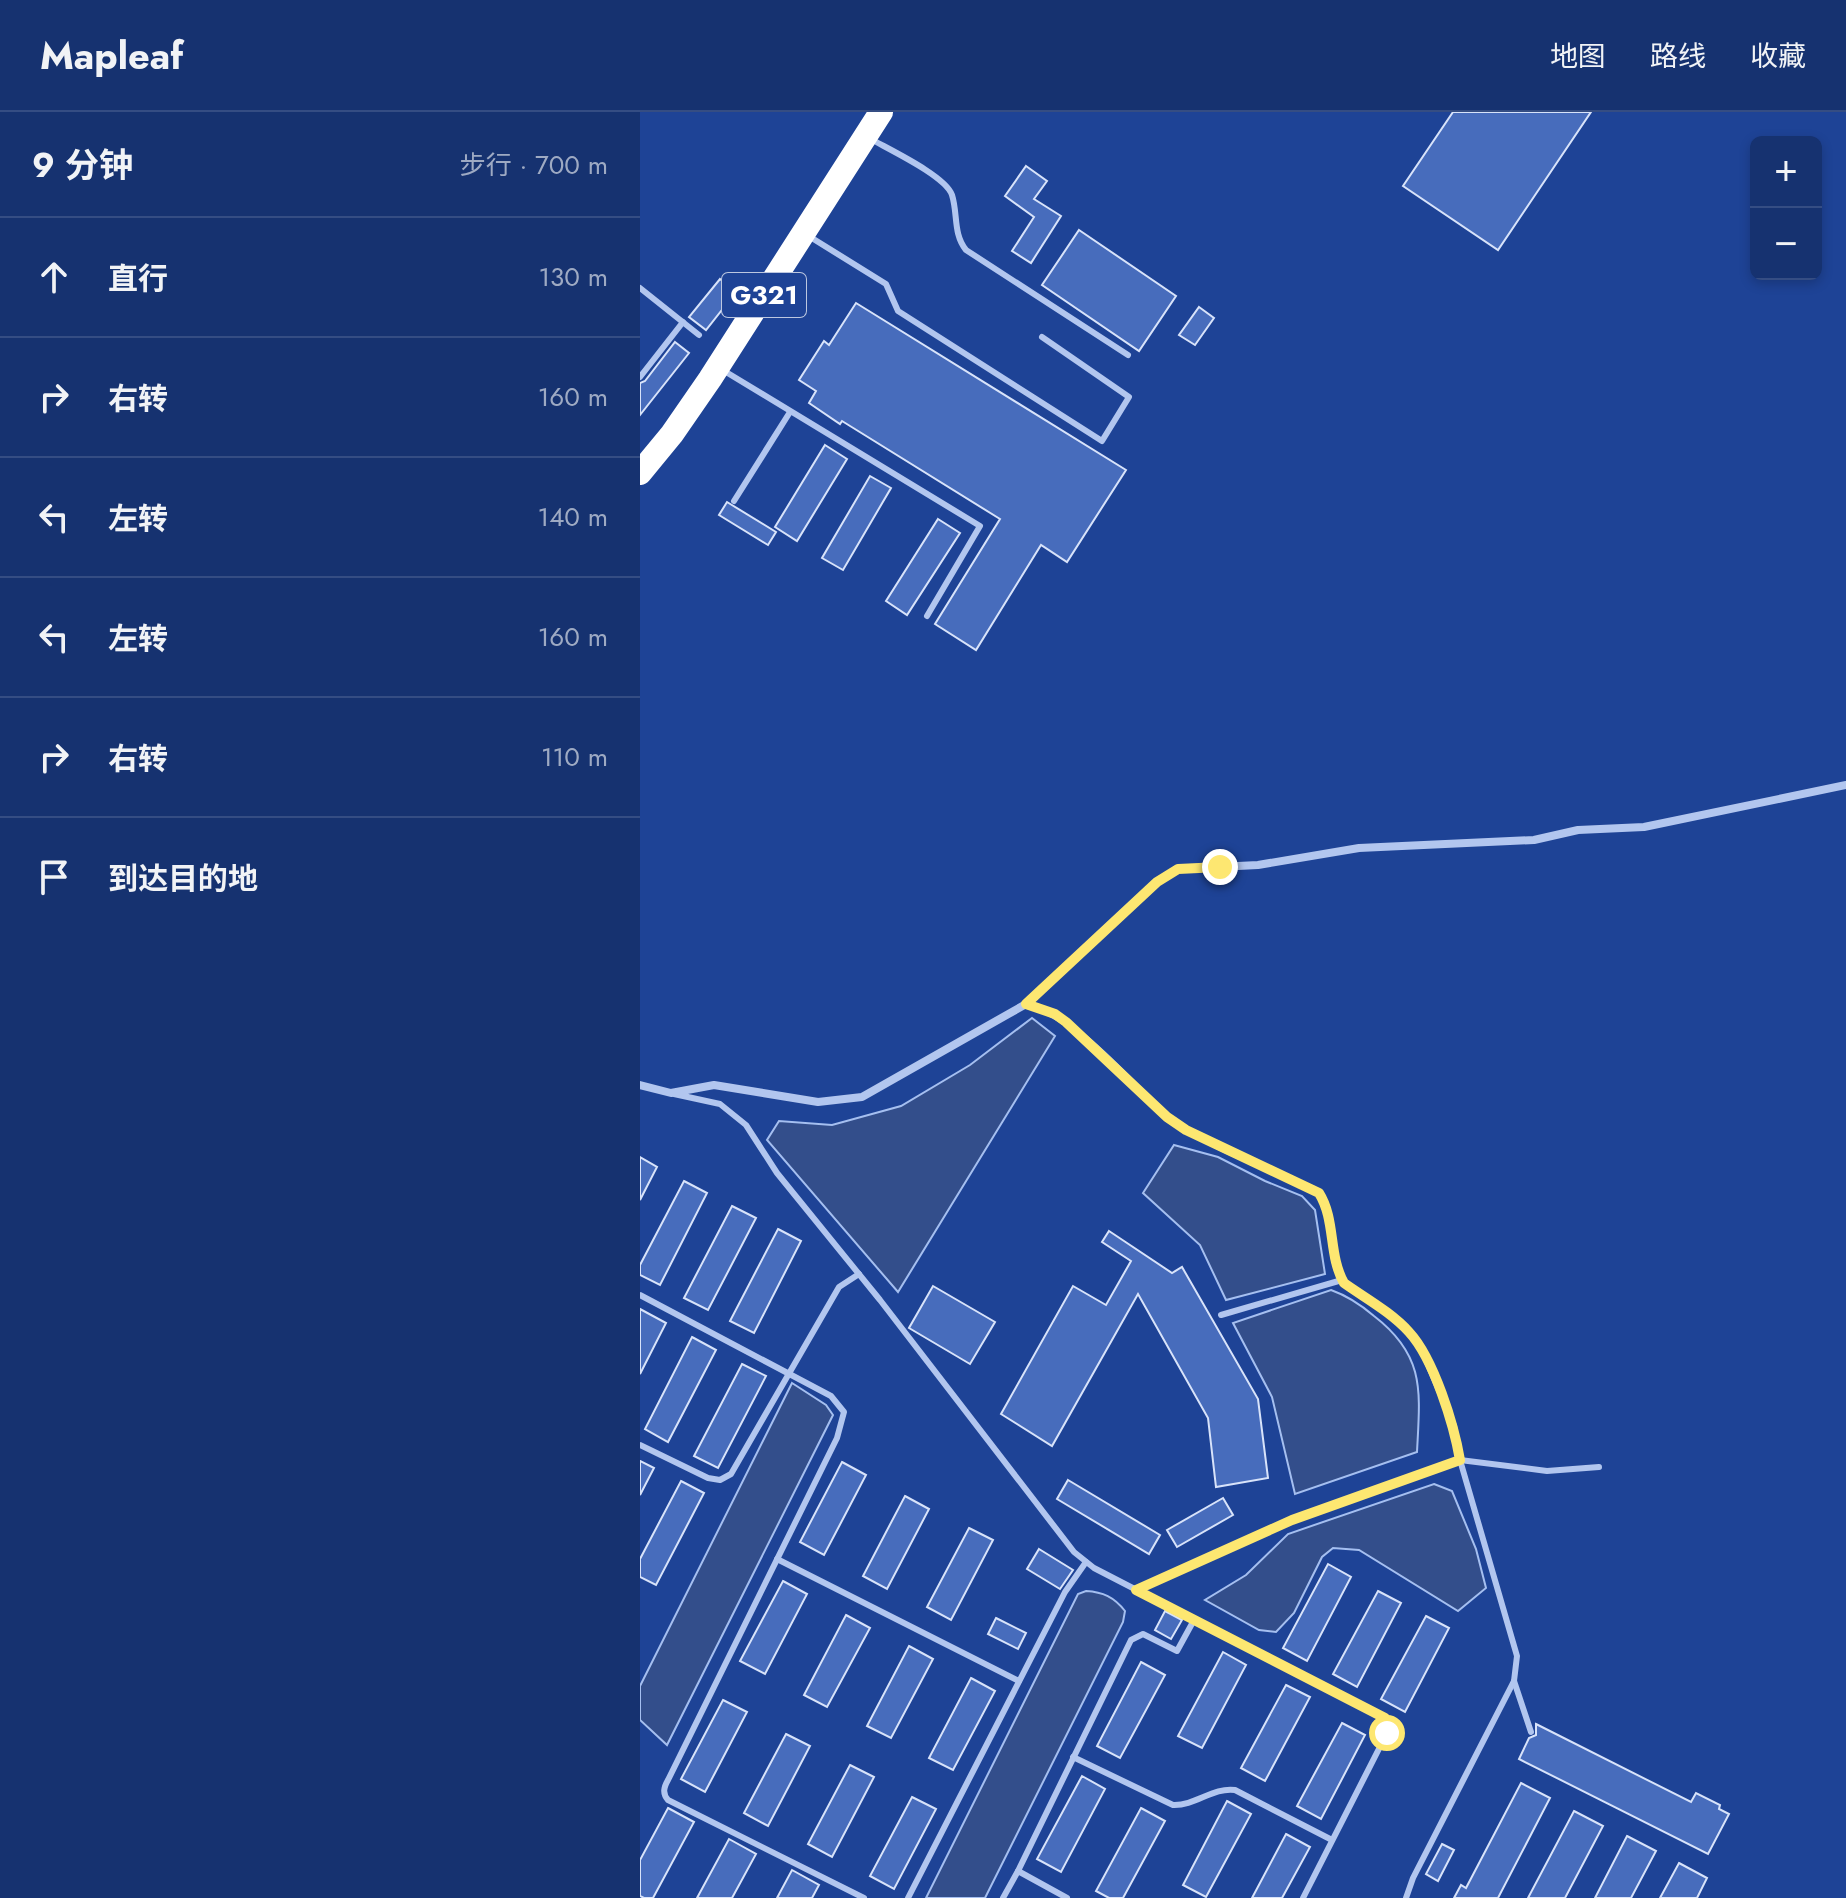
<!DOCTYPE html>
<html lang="zh">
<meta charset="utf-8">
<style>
body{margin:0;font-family:Jost,"Noto Sans SC",sans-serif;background:#233e78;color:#f1f3f6}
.controls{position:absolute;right:24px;top:24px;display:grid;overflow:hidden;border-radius:12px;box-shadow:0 4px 12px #0003}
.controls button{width:72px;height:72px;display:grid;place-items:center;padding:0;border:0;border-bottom:2px solid #354d83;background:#163270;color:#f1f3f6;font:40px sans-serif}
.stop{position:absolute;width:24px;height:24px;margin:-18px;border:6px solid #fde771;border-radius:50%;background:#fff}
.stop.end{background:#fde771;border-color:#fff;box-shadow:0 2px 8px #0008}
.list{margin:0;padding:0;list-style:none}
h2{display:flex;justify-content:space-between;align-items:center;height:104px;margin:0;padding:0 32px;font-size:34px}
h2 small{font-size:26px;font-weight:400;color:#9eaac3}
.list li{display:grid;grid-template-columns:52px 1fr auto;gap:24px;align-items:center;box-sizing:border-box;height:120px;padding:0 32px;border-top:2px solid #354d83}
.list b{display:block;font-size:30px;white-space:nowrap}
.list em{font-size:26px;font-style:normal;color:#9eaac3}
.icon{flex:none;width:44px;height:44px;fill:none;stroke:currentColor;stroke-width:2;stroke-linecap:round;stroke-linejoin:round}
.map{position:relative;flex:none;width:1206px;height:1786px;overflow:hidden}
header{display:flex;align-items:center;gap:48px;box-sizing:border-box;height:112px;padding:0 40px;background:#163270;border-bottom:2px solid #354d83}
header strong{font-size:38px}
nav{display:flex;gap:44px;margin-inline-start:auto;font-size:28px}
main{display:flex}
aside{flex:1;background:#163270}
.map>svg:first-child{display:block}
</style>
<header>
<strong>Mapleaf</strong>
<nav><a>地图</a><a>路线</a><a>收藏</a></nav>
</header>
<main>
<aside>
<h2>9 分钟<small>步行 · 700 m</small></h2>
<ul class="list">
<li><svg class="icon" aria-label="ahead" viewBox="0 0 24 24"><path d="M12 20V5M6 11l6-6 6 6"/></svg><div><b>直行</b></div><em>130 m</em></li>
<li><svg class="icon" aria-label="right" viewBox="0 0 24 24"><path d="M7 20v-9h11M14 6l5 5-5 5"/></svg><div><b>右转</b></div><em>160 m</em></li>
<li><svg class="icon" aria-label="left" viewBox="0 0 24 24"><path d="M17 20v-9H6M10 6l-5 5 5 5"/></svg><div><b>左转</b></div><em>140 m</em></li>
<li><svg class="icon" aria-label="left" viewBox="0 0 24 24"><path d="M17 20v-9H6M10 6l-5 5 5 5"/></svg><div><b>左转</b></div><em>160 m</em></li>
<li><svg class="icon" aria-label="right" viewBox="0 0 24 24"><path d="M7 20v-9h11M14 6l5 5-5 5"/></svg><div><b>右转</b></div><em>110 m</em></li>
<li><svg class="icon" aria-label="arrive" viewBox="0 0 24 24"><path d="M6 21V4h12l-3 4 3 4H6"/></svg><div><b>到达目的地</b></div></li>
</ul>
</aside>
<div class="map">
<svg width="1206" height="1786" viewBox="0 0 1206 1786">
<rect width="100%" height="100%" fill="#1e4396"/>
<g fill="#334e8b" stroke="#a5bff0" stroke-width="2">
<polygon points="392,906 415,924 258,1180 127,1028 139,1009 192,1013 261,994 330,953"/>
<polygon points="534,1033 578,1045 625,1069 662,1084 675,1098 685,1162 586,1188 560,1133 503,1081"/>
<path d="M691 1178C708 1184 720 1192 734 1204 786 1244 780 1280 777 1340L655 1382 632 1285 593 1211Z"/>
<polygon points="152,1271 186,1293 193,1303 27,1633 0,1608 0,1574"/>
<polygon points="794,1372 812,1379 836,1437 846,1476 818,1499 719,1438 693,1436 682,1445 654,1501 636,1520 619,1518 565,1488 606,1463 648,1422"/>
<path d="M446 1479C463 1480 474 1485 485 1499L483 1510 345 1786H286L438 1482Z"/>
</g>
<g fill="#476cbc" stroke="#d8e3fa" stroke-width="2">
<polygon points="813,0 951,0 858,138 763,74"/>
<polygon points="386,54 407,69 394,87 421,104 391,151 372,139 394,105 365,84"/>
<polygon points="439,118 536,184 499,239 402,173"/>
<polygon points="80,167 96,180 66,218 49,205"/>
<polygon points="216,191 486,358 427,450 401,433 336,538 295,512 360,407 202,309 200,312 169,291 176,279 159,268 184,229 189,233"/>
<polygon points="559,195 574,206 555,233 539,223"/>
<polygon points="35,230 49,241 0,303 0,271 5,269"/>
<polygon points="185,333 207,347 157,429 135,415"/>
<polygon points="230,364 251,376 203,458 182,446"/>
<polygon points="87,390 136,420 128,433 79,403"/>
<polygon points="298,407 320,421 267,503 246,489"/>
<polygon points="0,1045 17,1055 0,1088"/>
<polygon points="44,1069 67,1081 20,1173 0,1163 0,1153"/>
<polygon points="92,1094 116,1106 68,1198 44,1186"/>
<polygon points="138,1117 161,1129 114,1221 90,1209"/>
<polygon points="469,1119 532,1161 542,1155 618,1287 628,1366 576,1375 568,1306 498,1182 412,1334 361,1302 433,1174 466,1193 491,1149 462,1130"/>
<polygon points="293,1174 355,1210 330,1252 269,1216"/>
<polygon points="0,1197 26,1211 0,1262"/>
<polygon points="52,1225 76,1238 28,1330 5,1317"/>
<polygon points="102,1252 126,1264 78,1356 54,1344"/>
<polygon points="0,1349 14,1356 0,1383"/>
<polygon points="202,1350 226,1363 184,1443 160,1430"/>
<polygon points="428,1368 520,1423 509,1442 417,1387"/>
<polygon points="41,1369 64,1381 16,1473 0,1465 0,1447"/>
<polygon points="265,1384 289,1397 247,1477 223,1464"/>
<polygon points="583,1386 593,1403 537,1435 527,1418"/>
<polygon points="329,1416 353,1428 311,1508 287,1495"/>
<polygon points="399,1437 433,1458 420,1477 387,1457"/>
<polygon points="688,1452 711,1465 667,1549 643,1536"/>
<polygon points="143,1469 167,1482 125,1562 100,1549"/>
<polygon points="738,1479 761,1491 717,1575 693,1562"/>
<polygon points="525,1499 542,1508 531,1527 515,1518"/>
<polygon points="206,1503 230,1516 187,1595 164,1583"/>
<polygon points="786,1504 809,1516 765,1600 741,1587"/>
<polygon points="356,1506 386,1521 378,1537 348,1522"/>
<polygon points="269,1534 293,1547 251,1626 227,1614"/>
<polygon points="583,1540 606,1553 562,1636 538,1624"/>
<polygon points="501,1550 525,1563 480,1646 457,1634"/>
<polygon points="331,1566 355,1579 313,1658 289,1646"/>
<polygon points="646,1573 670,1585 625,1669 601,1656"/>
<polygon points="83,1588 107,1600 65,1680 41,1667"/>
<polygon points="702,1611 725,1623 681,1707 657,1694"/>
<polygon points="896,1612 1051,1690 1056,1681 1080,1693 1079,1697 1089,1702 1068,1742 879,1647 889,1626 896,1623"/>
<polygon points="146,1622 170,1634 128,1714 104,1701"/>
<polygon points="210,1653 234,1665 192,1745 168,1732"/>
<polygon points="442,1664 465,1677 421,1760 397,1747"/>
<polygon points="881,1671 910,1686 858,1786 814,1786 821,1773 826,1776"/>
<polygon points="272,1685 296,1697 254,1777 230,1764"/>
<polygon points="587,1689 611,1702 566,1785 543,1773"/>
<polygon points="28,1696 54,1710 13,1786 4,1786 0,1784 0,1748"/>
<polygon points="501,1696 525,1709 483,1786 469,1786 456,1779"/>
<polygon points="934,1699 963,1714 925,1786 888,1786"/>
<polygon points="646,1722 670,1735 642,1786 612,1786"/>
<polygon points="987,1724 1016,1739 991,1786 955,1786"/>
<polygon points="89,1727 116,1742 92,1786 57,1786"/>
<polygon points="802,1732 814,1738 798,1769 786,1762"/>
<polygon points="1039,1751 1067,1766 1057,1786 1020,1786"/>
<polygon points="152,1758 179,1773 172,1786 137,1786"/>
</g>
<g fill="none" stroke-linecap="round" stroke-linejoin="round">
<g stroke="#b2c6ef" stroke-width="6">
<path d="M229 26C248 37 306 64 312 83 318 102 313 122 326 138L488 243"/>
<polyline points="167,123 246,172 258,199 462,329 489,285 402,225"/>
<polyline points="0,176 59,223"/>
<polyline points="81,257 340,414 287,504"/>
<polyline points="0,265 43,210"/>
<polyline points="94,389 150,300"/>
<path d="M386 892C439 907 487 967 527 1005 572 1037 625 1055 674 1077L683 1087 688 1101 694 1149 704 1171 758 1209 771 1222 784 1243 814 1314 820 1348 877 1544 874 1569 773 1766 766 1786"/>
<polyline points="34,982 80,992 106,1013 137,1061 240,1188 434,1440 454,1456 745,1606 747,1621 663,1786"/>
<path d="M0 1183 191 1284 204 1300 197 1326 28 1668C24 1675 22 1681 28 1688L224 1786"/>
<polyline points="581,1203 702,1168"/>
<polyline points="0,1333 68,1366 80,1368 91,1362 199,1175 219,1162"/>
<polyline points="137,1447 379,1569"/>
<polyline points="497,1478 652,1408 820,1348 907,1359 959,1355"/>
<polyline points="874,1569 891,1620"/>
<path d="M433 1645 533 1693C555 1694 573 1675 595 1678L692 1728"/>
<polyline points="268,1786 425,1480 446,1450"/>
<polyline points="363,1786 378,1759"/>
<polyline points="427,1786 378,1759 491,1528 503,1522 537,1539 554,1508"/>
</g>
<polyline stroke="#b2c6ef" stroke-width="8" points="0,973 31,981 74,973 178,990 222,985 386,892 517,770 538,757 618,753 719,736 894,728 938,718 1004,715 1206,673"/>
<polyline stroke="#fff" stroke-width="24" points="0,361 32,322 70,267 241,0"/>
</g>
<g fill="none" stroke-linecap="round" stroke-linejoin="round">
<path stroke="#fde771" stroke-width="10" d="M580 755 538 757 517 770 386 892 415 902 426 910 527 1005 546 1018 679 1081C696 1108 688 1143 704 1171 725 1186 751 1200 769 1220 794 1247 814 1313 820 1348L652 1408 496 1478 745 1606 747 1621"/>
</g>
<g text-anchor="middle" stroke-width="6" stroke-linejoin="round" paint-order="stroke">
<rect fill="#1e4396" stroke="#bcc7e0" stroke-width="2" x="82" y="161" width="84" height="44" rx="6"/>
<g font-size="26" font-weight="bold" fill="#fff">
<text x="124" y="192">G321</text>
</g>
</g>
</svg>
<div class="controls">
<button>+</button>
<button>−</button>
</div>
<div class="stop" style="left:747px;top:1621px"></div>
<div class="stop end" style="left:580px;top:755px"></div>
</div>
</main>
